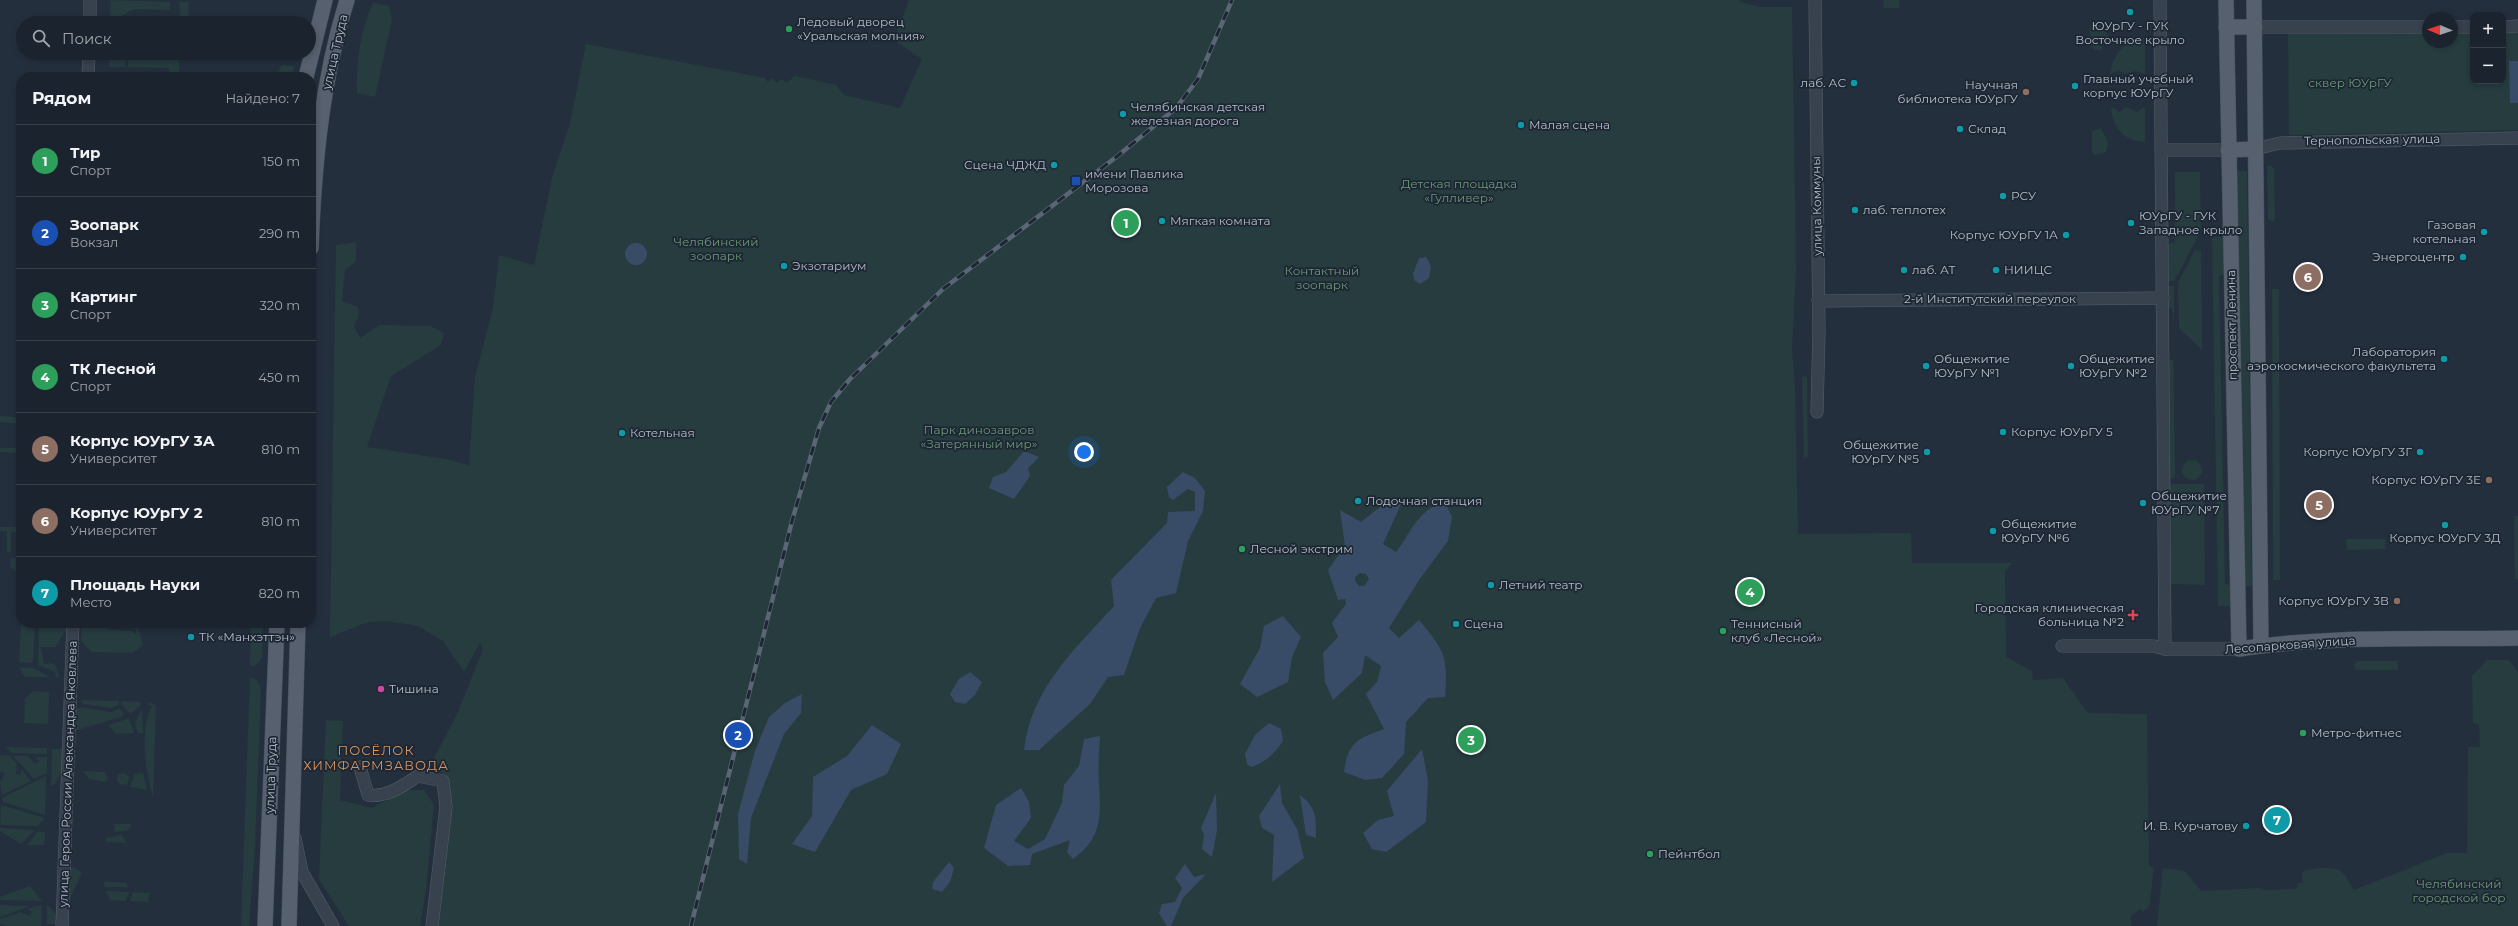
<!DOCTYPE html>
<html lang="ru">
<meta charset="utf-8">
<style>
body{margin:0;font-family:Montserrat,sans-serif;background:#242b36;color:#f1f3f6}
.controls{position:absolute;right:12px;top:12px;display:grid;overflow:hidden;border-radius:8px;box-shadow:0 2px 6px #0003}
.controls button{width:36px;height:36px;display:grid;place-items:center;padding:0;border:0;border-bottom:1px solid #39404a;background:#1b232e;color:#f1f3f6;font:20px sans-serif}
.compass{position:absolute;left:2422px;top:12px;width:36px;height:36px;border-radius:50%;background:#1b232e;box-shadow:0 2px 6px #0003;rotate:272deg}
.you{position:absolute;left:1084px;top:452px;width:14px;height:14px;margin:-10px;border:3px solid #fff;border-radius:50%;background:#1a73e8;box-shadow:0 0 0 6px #1a73e833}
.badge{display:grid;place-items:center;width:26px;height:26px;border-radius:50%;background:#0b8043;color:#fff;font-size:13px;font-weight:700}
.pin{position:absolute;translate:-50% -50%;border:2px solid #fff;box-shadow:0 1px 4px #0006}
.list{margin:0;padding:0;list-style:none}
h2{display:flex;justify-content:space-between;align-items:center;height:52px;margin:0;padding:0 16px;font-size:17px}
h2 small{font-size:13px;font-weight:400;color:#a0a4aa}
.list li{display:grid;grid-template-columns:26px 1fr auto;gap:12px;align-items:center;box-sizing:border-box;height:72px;padding:0 16px;border-top:1px solid #39404a}
.list b{display:block;font-size:15px;white-space:nowrap}
.list p{margin:0;font-size:13px;white-space:nowrap;color:#a0a4aa}
.list em{font-size:13px;font-style:normal;color:#a0a4aa}
.icon{flex:none;width:22px;height:22px;fill:none;stroke:currentColor;stroke-width:2;stroke-linecap:round;stroke-linejoin:round}
.map{position:relative;flex:none;width:2518px;height:926px;overflow:hidden}
.search{position:absolute;background:#1b232e;box-shadow:0 2px 6px #0003;left:16px;top:16px;width:300px;height:44px;display:flex;align-items:center;gap:10px;box-sizing:border-box;padding:0 14px;border-radius:22px;color:#a0a4aa;font-size:15px}
.panel{position:absolute;background:#1b232e;box-shadow:0 2px 6px #0003;left:16px;top:72px;width:300px;height:556px;border-radius:16px}
.map>svg:first-child{display:block}
</style>
<div class="map">
<svg width="2518" height="926" viewBox="0 0 2518 926">
<rect width="100%" height="100%" fill="#242f3e"/>
<g fill="#263c3f">
<polygon points="111,0 170,2 170,10 134,9 116,19 110,17"/>
<polygon points="909,0 1739,0 1740,2 1760,7 1792,7 1796,269 1792,347 1795,387 1798,534 1911,533 1912,563 2012,563 2005,571 2006,657 2032,671 2033,680 2063,678 2088,713 2147,714 2149,866 2154,869 2149,907 2143,912 2140,909 2131,916 2131,926 429,926 450,792 434,758 458,712 483,649 480,643 464,672 443,641 418,626 386,621 368,622 330,637 336,245 356,242 356,261 345,270 342,301 358,307 359,315 354,327 360,338 379,325 430,326 444,333 441,345 391,376 367,447 446,459 469,465 475,377 493,308 499,255 534,265 552,178 570,124 586,44 765,78 768,82 773,78 777,83 782,79 786,83 795,76 836,85 844,95 900,108 922,59 894,40"/>
<polygon points="1883,0 1899,0 1899,8 1884,8"/>
<polygon points="179,2 189,2 188,23 181,23"/>
<path d="M373 3 389 6 392 19 375 97 357 93C356 62 360 31 373 3Z"/>
<polygon points="2093,25 2103,25 2108,36 2101,50 2094,50 2091,45 2090,27"/>
<polygon points="2428,33 2428,42 2452,42 2452,33 2473,33 2473,81 2503,81 2503,33 2518,33 2518,130 2289,135 2288,34"/>
<path d="M2140 38H2145V74L2136 71 2126 74 2119 71 2110 74C2112 56 2123 43 2140 38Z"/>
<polygon points="118,53 125,53 125,67 109,67 109,59"/>
<polygon points="128,53 179,53 179,77 169,77 169,68 128,67"/>
<polygon points="283,65 294,66 292,77 278,77 280,67"/>
<path d="M2126 107 2137 112 2145 107V142C2124 141 2113 128 2111 108H2114L2119 112Z"/>
<polygon points="2101,128 2108,142 2106,152 2095,155 2092,152 2092,131"/>
<polygon points="2267,166 2272,166 2274,169 2275,218 2273,222 2268,219"/>
<polygon points="2237,171 2247,171 2252,586 2242,586"/>
<polygon points="2175,172 2200,172 2201,231 2174,281 2168,281 2168,244 2175,242"/>
<polygon points="2212,237 2225,237 2226,274 2219,276 2225,584 2231,585 2233,606 2218,606"/>
<polygon points="2195,250 2201,251 2202,350 2179,328 2178,283"/>
<polygon points="2168,286 2174,286 2174,326 2172,308 2168,308"/>
<polygon points="2272,289 2279,289 2280,580 2273,580"/>
<polygon points="2173,331 2175,478 2169,479 2168,360 2173,360"/>
<polygon points="1802,376 1807,377 1808,456 1804,458"/>
<polygon points="0,416 21,417 21,453 0,452 0,448 19,448 20,424 0,422"/>
<circle cx="2192" cy="470" r="10"/>
<polygon points="2170,484 2204,484 2205,585 2171,584"/>
<polygon points="2514,516 2518,516 2518,579 2515,579"/>
<polygon points="0,527 21,527 21,532 11,532 11,552 7,552 7,531 0,531"/>
<polygon points="2346,539 2385,539 2386,549 2347,550"/>
<polygon points="11,558 21,558 21,574 10,567"/>
<polygon points="21,623 35,623 33,661 31,663 19,662"/>
<polygon points="39,623 53,623 68,627 55,647 41,647 44,664 52,663 56,666 59,676 56,678 55,672 38,665"/>
<polygon points="82,623 101,624 109,630 132,631 136,634 137,625 143,645 132,653 91,652 81,641"/>
<polygon points="251,623 263,623 262,658 257,665 250,666"/>
<path d="M2487 660H2509L2518 672V926H2157L2163 868 2185 871 2201 891 2259 888 2265 890 2297 889 2298 883H2303L2302 872C2310 868 2333 866 2341 871 2346 875 2350 884 2354 890L2447 853H2467L2468 747H2480L2479 725 2473 722 2472 676Z"/>
<polygon points="2357,661 2398,661 2398,670 2356,670 2354,665"/>
<polygon points="19,667 33,668 50,677 25,677"/>
<polygon points="250,677 257,680 261,688 255,847 249,926 241,926"/>
<polygon points="33,691 49,692 48,724 24,723 25,699"/>
<polygon points="81,700 119,701 119,705 110,708 83,704"/>
<polygon points="122,701 141,702 140,706 130,714 122,705"/>
<path d="M150 702 156 706 153 797C146 772 139 730 152 706L148 705Z"/>
<polygon points="81,707 110,712 120,709 124,713 121,717 74,731 75,710"/>
<polygon points="142,709 143,733 138,733 135,724"/>
<polygon points="129,718 134,733 115,734 109,725"/>
<polygon points="326,720 343,721 340,800 372,808 407,790 424,790 434,805 426,889 420,926 349,926 319,879"/>
<polygon points="6,747 47,748 47,754 11,753"/>
<polygon points="52,749 64,749 64,769 54,785 51,786"/>
<polygon points="0,755 10,756 17,764 16,774 21,775 21,769 31,781 2,795 0,782 5,774 1,771 0,773"/>
<polygon points="13,756 28,756 35,764 39,761 35,757 47,757 47,773 34,779"/>
<polygon points="83,771 105,772 108,779 105,782 89,779"/>
<circle cx="123" cy="779" r="6"/>
<polygon points="143,773 147,790 130,787 135,774"/>
<polygon points="46,776 45,815 3,802 2,798"/>
<polygon points="1,805 45,818 38,826 0,825"/>
<polygon points="114,824 132,824 128,830 115,832"/>
<polygon points="0,828 35,830 21,844 0,831"/>
<polygon points="38,831 45,832 44,845 27,845"/>
<polygon points="122,835 127,843 105,842 106,838"/>
<polygon points="74,867 82,873 68,902 70,868"/>
<polygon points="103,881 126,883 128,887 105,887"/>
<polygon points="30,886 42,901 0,900 0,897"/>
<polygon points="106,891 129,892 126,901 110,900"/>
<polygon points="133,892 149,893 148,902 130,901"/>
<polygon points="0,905 30,906 0,917"/>
<polygon points="47,905 59,917 59,924 47,924"/>
<polygon points="36,906 42,906 41,926 6,926 0,924 0,919 21,912 30,916 32,912 27,909"/>
</g>
<g fill="#394c67" fill-rule="evenodd">
<polygon points="2509,61 2518,61 2518,103 2510,103"/>
<circle cx="636" cy="254" r="11"/>
<polygon points="1426,257 1431,266 1429,278 1420,284 1414,280 1413,274 1419,258"/>
<polygon points="1024,451 1039,457 1028,468 1030,476 1014,499 989,488 993,477 1006,472"/>
<path d="M1183 472 1195 478 1205 491 1203 511 1188 541 1176 593 1156 598 1140 628 1124 675 1108 677 1090 704 1039 750H1024C1031 689 1074 650 1114 606L1111 580 1167 523 1168 512 1195 511V492L1188 489 1173 500 1169 497 1167 487Z"/>
<path d="M1403 500 1383 544 1396 552C1410 535 1420 504 1446 504L1452 517 1448 541 1419 580 1389 628 1399 638 1419 620C1445 651 1448 656 1445 697L1428 698 1406 722 1404 754 1382 778 1365 780 1344 772C1348 741 1358 739 1384 729L1366 694 1377 682 1381 666 1365 655 1362 673 1333 700 1325 682 1323 653 1338 637 1332 623 1346 604 1345 599 1338 600 1328 570 1345 546 1340 510 1361 522 1380 507ZM1360 573 1366 574 1369 579 1364 586H1359L1355 581V577Z"/>
<polygon points="1283,616 1301,637 1292,657 1288,682 1257,697 1240,684 1260,648 1264,626"/>
<polygon points="970,672 982,682 975,695 965,704 955,702 950,694 959,679"/>
<polygon points="802,694 801,713 784,734 751,818 747,864 739,859 738,814 755,751 769,717 785,703"/>
<path d="M1269 723 1281 729 1283 741C1274 754 1266 762 1251 767L1247 764 1245 754 1255 735Z"/>
<polygon points="872,725 901,744 887,774 851,790 815,852 792,844 812,816 813,777 847,756"/>
<path d="M1100 736C1099 752 1098 766 1099 784 1101 816 1102 838 1073 859L1067 852 1070 840 1032 854 1030 865 1008 866 984 848 996 805 1021 788 1029 802 1031 818 1014 841 1028 849 1045 839 1062 803 1064 785 1079 766 1084 739Z"/>
<polygon points="1422,749 1428,781 1426,822 1386,852 1372,849 1363,833 1378,820 1394,816 1387,791"/>
<polygon points="1280,784 1282,803 1297,829 1304,858 1272,882 1274,835 1262,828 1259,816"/>
<polygon points="1216,793 1217,830 1212,857 1202,849 1204,835 1201,828"/>
<path d="M1300 795C1317 808 1316 818 1316 838L1306 835Z"/>
<polygon points="949,862 954,868 950,882 942,892 932,889 933,882"/>
<polygon points="1185,864 1194,877 1206,874 1183,898 1171,926 1167,926 1159,913 1162,904 1175,902 1182,888 1175,878"/>
</g>
<g fill="none" stroke-linecap="round" stroke-linejoin="round">
<defs>
<g id="minor">
<polyline points="1815,0 1819,331 1817,412"/>
<polyline points="2160,0 2165,649"/>
<polyline points="90,23 90,0"/>
<polyline points="2255,27 2428,27"/>
<polyline points="2452,27 2473,27"/>
<polyline points="2503,27 2518,26"/>
<polyline points="88,77 89,53"/>
<polyline points="2255,149 2280,143 2518,138"/>
<polyline points="2161,150 2228,150"/>
<polyline points="1818,301 2163,298"/>
<polyline points="2062,646 2154,646 2165,649 2239,649"/>
<path d="M360 767 368 795C387 798 402 786 418 776L443 781 446 807 432 926"/>
<polyline points="295,838 302,872 333,926"/>
<polyline points="62,926 73,623"/>
</g>
<g id="major">
<path d="M2226 0 2239 649C2330 635 2426 640 2518 638"/>
<polyline points="2254,0 2261,646"/>
<polyline points="2226,27 2255,27"/>
<polyline points="306,77 325,0"/>
<polyline points="2228,150 2255,149"/>
<path d="M311 248C314 165 322 80 347 0"/>
<polyline points="265,926 277,623"/>
<polyline points="289,926 298,623"/>
</g>
</defs>
<use href="#minor" stroke="#565f6c" stroke-width="13"/>
<use href="#major" stroke="#414a57" stroke-width="16"/>
<use href="#minor" stroke="#38414e" stroke-width="12"/>
<use href="#major" stroke="#56606e" stroke-width="15"/>
<defs>
<polyline id="rail" points="691,926 792,521 819,428 831,402 850,379 943,289 1115,158 1176,108 1198,79 1232,0"/>
</defs>
<use href="#rail" stroke="#5a6575" stroke-width="4.5"/>
<use href="#rail" stroke="#1d2633" stroke-width="3" stroke-dasharray="9" stroke-linecap="butt"/>
</g>
<g fill="#0f9aa8" stroke="#1d2633" stroke-width="1.5">
<circle cx="2130" cy="12" r="4"/>
<circle cx="1854" cy="83" r="4"/>
<circle cx="2075" cy="86" r="4"/>
<circle cx="1123" cy="114" r="4"/>
<circle cx="1521" cy="125" r="4"/>
<circle cx="1960" cy="129" r="4"/>
<circle cx="1054" cy="165" r="4"/>
<circle cx="2003" cy="196" r="4"/>
<circle cx="1855" cy="210" r="4"/>
<circle cx="1162" cy="221" r="4"/>
<circle cx="2131" cy="223" r="4"/>
<circle cx="2484" cy="232" r="4"/>
<circle cx="2066" cy="235" r="4"/>
<circle cx="2463" cy="257" r="4"/>
<circle cx="784" cy="266" r="4"/>
<circle cx="1904" cy="270" r="4"/>
<circle cx="1996" cy="270" r="4"/>
<circle cx="2444" cy="359" r="4"/>
<circle cx="1926" cy="366" r="4"/>
<circle cx="2071" cy="366" r="4"/>
<circle cx="2003" cy="432" r="4"/>
<circle cx="622" cy="433" r="4"/>
<circle cx="1927" cy="452" r="4"/>
<circle cx="2420" cy="452" r="4"/>
<circle cx="1358" cy="501" r="4"/>
<circle cx="2143" cy="503" r="4"/>
<circle cx="2445" cy="525" r="4"/>
<circle cx="1993" cy="531" r="4"/>
<circle cx="1491" cy="585" r="4"/>
<circle cx="1456" cy="624" r="4"/>
<circle cx="191" cy="637" r="4"/>
<circle cx="2246" cy="826" r="4"/>
</g>
<g fill="#2e9e5b" stroke="#1d2633" stroke-width="1.5">
<circle cx="789" cy="29" r="4"/>
<circle cx="1242" cy="549" r="4"/>
<circle cx="1723" cy="631" r="4"/>
<circle cx="2303" cy="733" r="4"/>
<circle cx="1650" cy="854" r="4"/>
</g>
<g fill="#8d6e63" stroke="#1d2633" stroke-width="1.5">
<circle cx="2026" cy="92" r="4"/>
<circle cx="2489" cy="480" r="4"/>
<circle cx="2397" cy="601" r="4"/>
</g>
<rect fill="#1a4fb4" stroke="#1d2633" stroke-width="1.5" x="1071" y="176" width="10" height="10" rx="2"/>
<path fill="#e0444e" stroke="#1d2633" stroke-width="1.5" d="M2131 609h4v4h4v4h-4v4h-4v-4h-4v-4h4z"/>
<circle fill="#d1479c" stroke="#1d2633" stroke-width="1.5" cx="381" cy="689" r="4"/>
<g text-anchor="middle" stroke-width="3.5" stroke-linejoin="round" paint-order="stroke">
<g font-size="12" fill="#b4bcc9" stroke="#1d2633" text-anchor="start">
<text x="797" y="26">Ледовый дворец<tspan x="797" dy="14">«Уральская молния»</tspan></text>
<text x="2130" y="30" text-anchor="middle">ЮУрГУ - ГУК<tspan x="2130" dy="14">Восточное крыло</tspan></text>
<text x="2083" y="83">Главный учебный<tspan x="2083" dy="14">корпус ЮУрГУ</tspan></text>
<text x="1846" y="87" text-anchor="end">лаб. АС</text>
<text x="2018" y="89" text-anchor="end">Научная<tspan x="2018" dy="14">библиотека ЮУрГУ</tspan></text>
<text x="1131" y="111">Челябинская детская<tspan x="1131" dy="14">железная дорога</tspan></text>
<text x="1529" y="129">Малая сцена</text>
<text x="1968" y="133">Склад</text>
<text x="1046" y="169" text-anchor="end">Сцена ЧДЖД</text>
<text x="1085" y="178">имени Павлика<tspan x="1085" dy="14">Морозова</tspan></text>
<text x="2011" y="200">РСУ</text>
<text x="1863" y="214">лаб. теплотех</text>
<text x="2139" y="220">ЮУрГУ - ГУК<tspan x="2139" dy="14">Западное крыло</tspan></text>
<text x="1170" y="225">Мягкая комната</text>
<text x="2476" y="229" text-anchor="end">Газовая<tspan x="2476" dy="14">котельная</tspan></text>
<text x="2058" y="239" text-anchor="end">Корпус ЮУрГУ 1А</text>
<text x="2455" y="261" text-anchor="end">Энергоцентр</text>
<text x="792" y="270">Экзотариум</text>
<text x="1912" y="274">лаб. АТ</text>
<text x="2004" y="274">НИИЦС</text>
<text x="2436" y="356" text-anchor="end">Лаборатория<tspan x="2436" dy="14">аэрокосмического факультета</tspan></text>
<text x="1934" y="363">Общежитие<tspan x="1934" dy="14">ЮУрГУ №1</tspan></text>
<text x="2079" y="363">Общежитие<tspan x="2079" dy="14">ЮУрГУ №2</tspan></text>
<text x="2011" y="436">Корпус ЮУрГУ 5</text>
<text x="630" y="437">Котельная</text>
<text x="1919" y="449" text-anchor="end">Общежитие<tspan x="1919" dy="14">ЮУрГУ №5</tspan></text>
<text x="2412" y="456" text-anchor="end">Корпус ЮУрГУ 3Г</text>
<text x="2481" y="484" text-anchor="end">Корпус ЮУрГУ 3Е</text>
<text x="2151" y="500">Общежитие<tspan x="2151" dy="14">ЮУрГУ №7</tspan></text>
<text x="1366" y="505">Лодочная станция</text>
<text x="2001" y="528">Общежитие<tspan x="2001" dy="14">ЮУрГУ №6</tspan></text>
<text x="2445" y="542" text-anchor="middle">Корпус ЮУрГУ 3Д</text>
<text x="1250" y="553">Лесной экстрим</text>
<text x="1499" y="589">Летний театр</text>
<text x="2389" y="605" text-anchor="end">Корпус ЮУрГУ 3В</text>
<text x="2124" y="612" text-anchor="end">Городская клиническая<tspan x="2124" dy="14">больница №2</tspan></text>
<text x="1464" y="628">Сцена</text>
<text x="1731" y="628">Теннисный<tspan x="1731" dy="14">клуб «Лесной»</tspan></text>
<text x="199" y="641">ТК «Манхэттэн»</text>
<text x="389" y="693">Тишина</text>
<text x="2311" y="737">Метро-фитнес</text>
<text x="2238" y="830" text-anchor="end">И. В. Курчатову</text>
<text x="1658" y="858">Пейнтбол</text>
</g>
<g font-size="12" fill="#b4bcc9" stroke="#1d2633">
<text transform="translate(335 52) rotate(-77)" y="4">улица Труда</text>
<text transform="translate(2372 140) rotate(-1)" y="4">Тернопольская улица</text>
<text transform="translate(1817 206) rotate(-91)" y="4">улица Коммуны</text>
<text x="1990" y="303">2-й Институтский переулок</text>
<text transform="translate(2232 325) rotate(-91)" y="4">проспект Ленина</text>
<text transform="translate(2290 645) rotate(-4)" y="4">Лесопарковая улица</text>
<text transform="translate(68 774) rotate(-88)" y="4">улица Героя России Александра Яковлева</text>
<text transform="translate(271 775) rotate(-88)" y="4">улица Труда</text>
</g>
<g font-size="12" fill="#6b9a76" stroke="#1d2633">
<text x="2350" y="87">сквер ЮУрГУ</text>
<text x="1459" y="188">Детская площадка<tspan x="1459" dy="14">«Гулливер»</tspan></text>
<text x="716" y="246">Челябинский<tspan x="716" dy="14">зоопарк</tspan></text>
<text x="1322" y="275">Контактный<tspan x="1322" dy="14">зоопарк</tspan></text>
<text x="979" y="434">Парк динозавров<tspan x="979" dy="14">«Затерянный мир»</tspan></text>
<text x="2459" y="888">Челябинский<tspan x="2459" dy="14">городской бор</tspan></text>
</g>
<g font-size="13" letter-spacing="1" fill="#d59563" stroke="#1d2633">
<text x="376" y="755">ПОСЁЛОК<tspan x="376" dy="15">ХИМФАРМЗАВОДА</tspan></text>
</g>
</g>
</svg>
<div class="controls">
<button>+</button>
<button>−</button>
</div>
<svg class="compass" viewBox="-18 -18 36 36"><path d="M0-13l5 13h-10z" fill="#e53935"/><path d="M0 13l5-13h-10z" fill="#a0a4aa"/></svg>
<div class="you"></div>
<div class="pin badge" style="left:1126px;top:223px;background:#2e9e5b">1</div>
<div class="pin badge" style="left:738px;top:735px;background:#1a4fb4">2</div>
<div class="pin badge" style="left:1471px;top:740px;background:#2e9e5b">3</div>
<div class="pin badge" style="left:1750px;top:592px;background:#2e9e5b">4</div>
<div class="pin badge" style="left:2319px;top:505px;background:#8d6e63">5</div>
<div class="pin badge" style="left:2308px;top:277px;background:#8d6e63">6</div>
<div class="pin badge" style="left:2277px;top:820px;background:#0f9aa8">7</div>
<div class="search"><svg class="icon" aria-label="search" viewBox="0 0 24 24"><circle cx="10" cy="10" r="6"/><path d="M15 15l6 6"/></svg>Поиск</div>
<section class="panel">
<h2>Рядом<small>Найдено: 7</small></h2>
<ul class="list">
<li><span class="badge" style="background:#2e9e5b">1</span><div><b>Тир</b><p>Спорт</p></div><em>150 m</em></li>
<li><span class="badge" style="background:#1a4fb4">2</span><div><b>Зоопарк</b><p>Вокзал</p></div><em>290 m</em></li>
<li><span class="badge" style="background:#2e9e5b">3</span><div><b>Картинг</b><p>Спорт</p></div><em>320 m</em></li>
<li><span class="badge" style="background:#2e9e5b">4</span><div><b>ТК Лесной</b><p>Спорт</p></div><em>450 m</em></li>
<li><span class="badge" style="background:#8d6e63">5</span><div><b>Корпус ЮУрГУ 3А</b><p>Университет</p></div><em>810 m</em></li>
<li><span class="badge" style="background:#8d6e63">6</span><div><b>Корпус ЮУрГУ 2</b><p>Университет</p></div><em>810 m</em></li>
<li><span class="badge" style="background:#0f9aa8">7</span><div><b>Площадь Науки</b><p>Место</p></div><em>820 m</em></li>
</ul>
</section>
</div>
